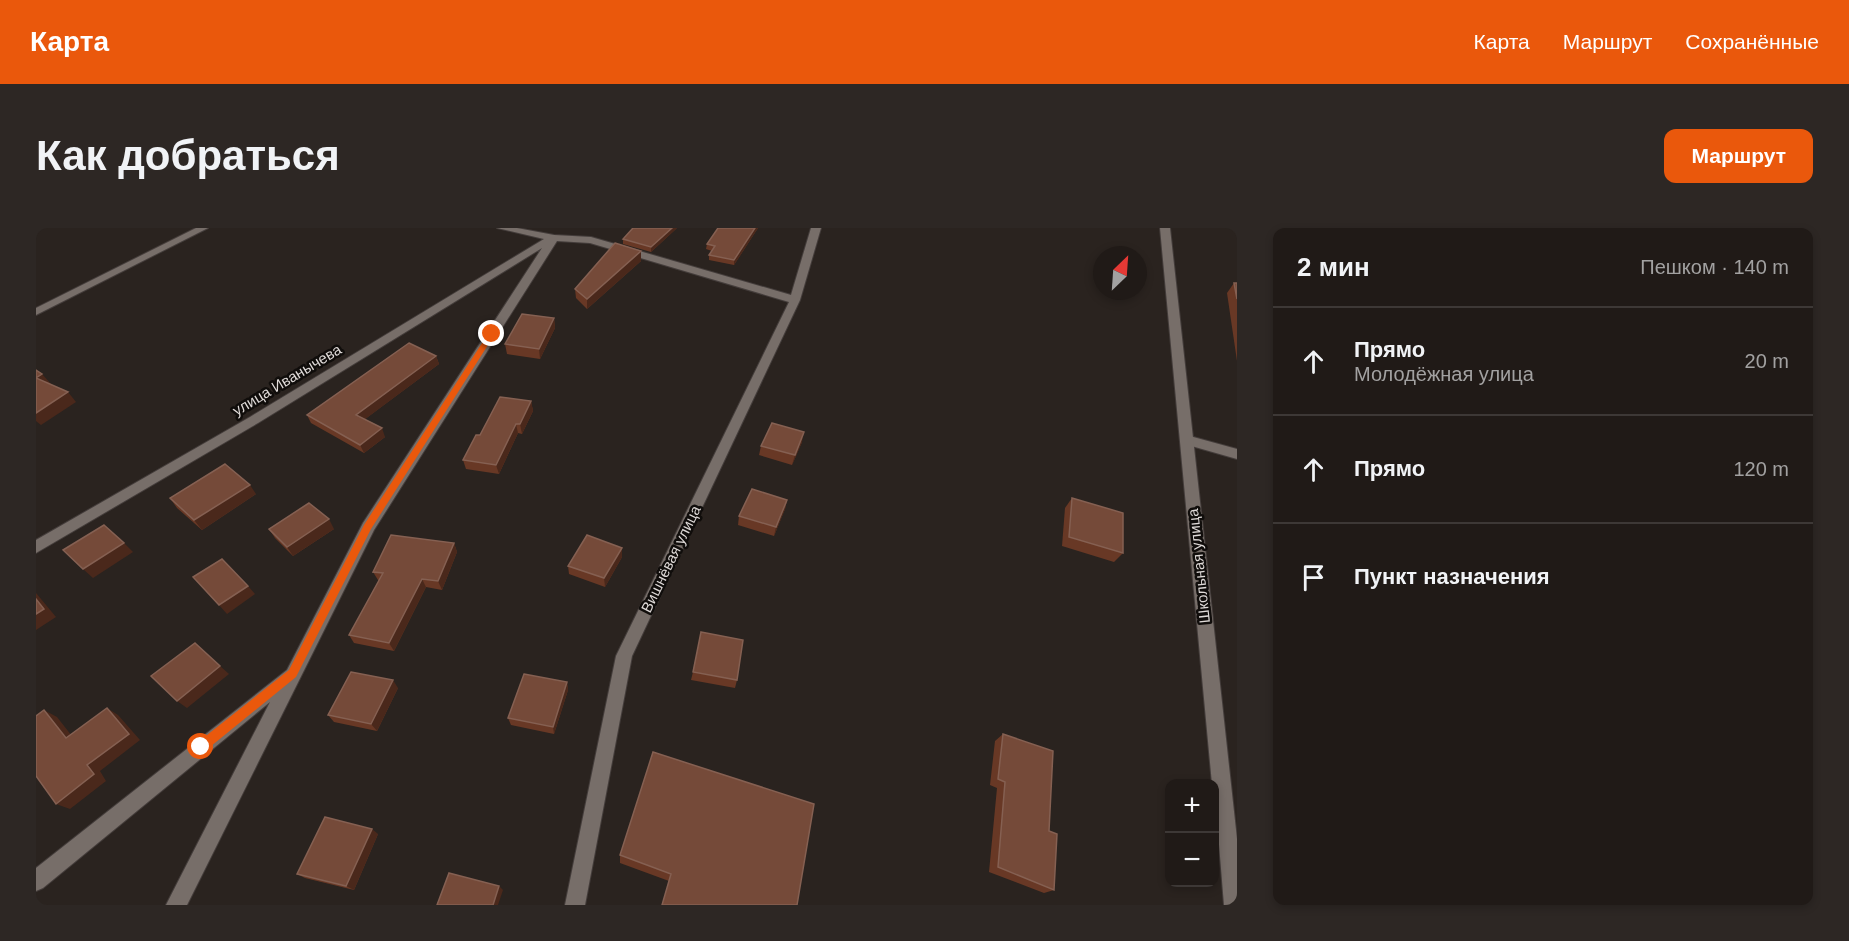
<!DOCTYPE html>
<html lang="ru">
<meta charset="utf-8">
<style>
body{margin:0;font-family:Helvetica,sans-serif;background:#2d2724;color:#f1f3f6}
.controls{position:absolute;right:18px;bottom:18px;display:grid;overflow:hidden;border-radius:12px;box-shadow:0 3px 9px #0003}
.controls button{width:54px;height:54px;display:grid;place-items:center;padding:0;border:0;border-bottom:2px solid #3d3836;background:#201a17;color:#f1f3f6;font:30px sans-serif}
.compass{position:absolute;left:1057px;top:18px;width:54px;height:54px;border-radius:50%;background:#201a17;box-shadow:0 3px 9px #0003;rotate:25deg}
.stop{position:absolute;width:18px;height:18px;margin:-14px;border:4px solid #ea580c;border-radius:50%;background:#fff}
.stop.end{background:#ea580c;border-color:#fff;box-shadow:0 2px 6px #0008}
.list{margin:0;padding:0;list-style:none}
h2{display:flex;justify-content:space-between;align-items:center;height:78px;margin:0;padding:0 24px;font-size:26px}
h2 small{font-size:20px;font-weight:400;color:#a2a1a1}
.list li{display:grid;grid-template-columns:39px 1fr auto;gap:18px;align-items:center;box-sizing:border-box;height:108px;padding:0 24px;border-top:2px solid #3d3836}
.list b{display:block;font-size:22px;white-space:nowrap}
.list p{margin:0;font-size:20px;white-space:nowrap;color:#a2a1a1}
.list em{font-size:20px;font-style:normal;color:#a2a1a1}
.icon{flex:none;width:33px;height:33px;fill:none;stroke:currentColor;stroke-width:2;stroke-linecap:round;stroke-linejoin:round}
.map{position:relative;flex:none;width:1201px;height:677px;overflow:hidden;border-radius:12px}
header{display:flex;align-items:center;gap:36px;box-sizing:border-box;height:84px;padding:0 30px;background:#ea580c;color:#fff}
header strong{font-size:28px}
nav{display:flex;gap:33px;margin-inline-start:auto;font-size:21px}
.intro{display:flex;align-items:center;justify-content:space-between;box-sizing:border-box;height:144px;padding:0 36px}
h1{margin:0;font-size:42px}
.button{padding:15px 27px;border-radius:12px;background:#ea580c;color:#fff;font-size:21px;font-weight:700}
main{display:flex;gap:36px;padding:0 36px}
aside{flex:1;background:#201a17;border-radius:12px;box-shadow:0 3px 9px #0003}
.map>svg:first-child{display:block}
</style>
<header>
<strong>Карта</strong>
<nav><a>Карта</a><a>Маршрут</a><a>Сохранённые</a></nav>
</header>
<div class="intro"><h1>Как добраться</h1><a class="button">Маршрут</a></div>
<main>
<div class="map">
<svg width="1201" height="677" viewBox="0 0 1201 677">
<rect width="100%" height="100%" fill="#2a231f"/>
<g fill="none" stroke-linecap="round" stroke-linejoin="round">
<defs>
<polygon id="lane" points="1150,207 1201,221 1201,231 1145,215 1144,212"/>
<g id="street">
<polygon points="160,0 172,0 0,87 0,80"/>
<polygon points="461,0 481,0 518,7 555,9 755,67 775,0 785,0 764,72 596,428 549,677 529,677 580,428 753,74 554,15 521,13 338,302 151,677 130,677 234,474 7,660 0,663 0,640 251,442 327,295 506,20 222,195 0,325 0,312 214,189 508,11"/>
<polygon points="1124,0 1134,0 1201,611 1201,677 1188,677 1178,556 1176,556"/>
</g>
</defs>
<use href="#lane" stroke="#443d3b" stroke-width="2"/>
<use href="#street" stroke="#443d3b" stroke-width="2"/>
<use href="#lane" fill="#776e69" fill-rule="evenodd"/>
<use href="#street" fill="#776e69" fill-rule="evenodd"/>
</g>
<g fill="#683825">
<polygon points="641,0 615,24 587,16 587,11"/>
<polygon points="682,0 722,0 698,37 673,32 673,27 676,23 670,21 671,16"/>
<polygon points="605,23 605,33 551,81 540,70 539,61"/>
<polygon points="1198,55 1201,55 1201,133 1191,65"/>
<polygon points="518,90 519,100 504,131 471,126 469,116"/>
<polygon points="400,128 403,136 329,191 349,209 328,225 275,195 271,187"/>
<polygon points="495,173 497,183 486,206 482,205 463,246 430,241 427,232 444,207"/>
<polygon points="766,214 756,237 723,227 725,218"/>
<polygon points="220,266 166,302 141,280 134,270"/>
<polygon points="1036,270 1087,325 1078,334 1026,318 1029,280"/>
<polygon points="751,272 749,281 738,308 702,297 703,288"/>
<polygon points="233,301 298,301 257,328 239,310"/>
<polygon points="418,315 421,324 406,362 390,359 358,423 318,415 313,407 343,353 342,352 337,344"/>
<polygon points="586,329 569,359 533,346 532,338"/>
<polygon points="657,444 701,452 699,460 655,452"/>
<polygon points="531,454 532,462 518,506 475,497 472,490"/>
<polygon points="362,460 341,503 298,494 292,487"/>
<polygon points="967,506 1013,603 1018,662 1008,665 953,644 961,560 954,557 959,513"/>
<polygon points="342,606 318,662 269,650 261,646"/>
<polygon points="584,627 761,677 633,653 584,635"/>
</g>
<g fill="#4a281b">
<polygon points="636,0 641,0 615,24 615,19"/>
<polygon points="719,0 722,0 698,37 698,32"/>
<polygon points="605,23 605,33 551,81 551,71"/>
<polygon points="518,90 519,100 504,131 503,121"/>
<polygon points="400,128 403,136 324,195 320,187"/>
<polygon points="6,146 15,156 9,160 0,150"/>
<polygon points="32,164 40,174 5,197 0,193 0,185"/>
<polygon points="495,173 497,183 486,206 484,196"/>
<polygon points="480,196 482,205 463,246 460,237"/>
<polygon points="346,200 349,209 328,225 324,217"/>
<polygon points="768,204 766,214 756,237 759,227"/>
<polygon points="214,257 220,266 166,302 158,292"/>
<polygon points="751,272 749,281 738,308 740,299"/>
<polygon points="293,291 298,301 257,328 251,319"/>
<polygon points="88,315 97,324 57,350 47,341"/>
<polygon points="418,315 421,324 406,362 402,353"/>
<polygon points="586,320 586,329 569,359 568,350"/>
<polygon points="386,351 390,359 358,423 353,415"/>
<polygon points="212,358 219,366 191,386 183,377"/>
<polygon points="0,365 20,389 0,402"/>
<polygon points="184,438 193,446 151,480 141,473"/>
<polygon points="357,452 362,460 341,503 335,496"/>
<polygon points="531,454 532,462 518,506 517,499"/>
<polygon points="71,480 82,487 104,512 64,543 70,553 34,581 20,576"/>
<polygon points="8,482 21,489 43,517 30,510"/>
<polygon points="336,601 342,606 318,662 310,658"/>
<polygon points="463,658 467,662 462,677 457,677"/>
</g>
<g fill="#754a39" stroke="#856052" stroke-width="1.5">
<polygon points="597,0 636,0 615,19 587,11"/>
<polygon points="682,0 719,0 698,32 673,27 679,18 671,16"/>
<polygon points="579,15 605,23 551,71 539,61"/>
<polygon points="1198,55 1201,55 1201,71"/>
<polygon points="486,86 518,90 503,121 469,116"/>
<polygon points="373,115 400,128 320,187 346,200 324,217 271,187"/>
<polygon points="0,142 6,146 0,150 32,164 0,185"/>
<polygon points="464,169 495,173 484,196 480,196 460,237 427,232 440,207 444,207"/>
<polygon points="736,195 768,204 759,227 725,218"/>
<polygon points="189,236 214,257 158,292 134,270"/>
<polygon points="716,261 751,272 740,299 703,288"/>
<polygon points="1036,270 1087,285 1087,325 1033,309"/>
<polygon points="273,275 293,291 251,319 233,301"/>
<polygon points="68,297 88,315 47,341 27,322"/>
<polygon points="355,307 418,315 402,353 386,351 353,415 313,407 347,345 337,344"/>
<polygon points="551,307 586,320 568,350 532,338"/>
<polygon points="186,331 212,358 183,377 157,349"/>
<polygon points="0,371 8,381 0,386"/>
<polygon points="665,404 707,412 701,452 657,444"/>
<polygon points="159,415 184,438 141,473 115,448"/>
<polygon points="315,444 357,452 335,496 292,487"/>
<polygon points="488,446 531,454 517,499 472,490"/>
<polygon points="71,480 93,506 51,537 58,546 20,576 0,548 0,488 8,482 30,510"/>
<polygon points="967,506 1017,523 1013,603 1021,606 1018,662 962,639 969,554 962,551"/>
<polygon points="617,524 778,576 761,677 626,677 635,646 584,627"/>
<polygon points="289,589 336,601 310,658 261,646"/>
<polygon points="413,645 463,658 457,677 401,677"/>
</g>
<polygon fill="#ea580c" points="456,104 459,106 335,301 260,449 169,523 161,523 161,515 253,442 328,297 452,106"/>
<g text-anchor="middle" stroke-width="5" stroke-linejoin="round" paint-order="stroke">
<g font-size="15" fill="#dfdad8" stroke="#100d0b">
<text transform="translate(251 152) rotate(-31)" y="5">улица Иванычева</text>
<text transform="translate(635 331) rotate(-64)" y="5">Вишнёвая улица</text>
<text transform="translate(1163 338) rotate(-96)" y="5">Школьная улица</text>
</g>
</g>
</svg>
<div class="controls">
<button>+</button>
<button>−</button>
</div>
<svg class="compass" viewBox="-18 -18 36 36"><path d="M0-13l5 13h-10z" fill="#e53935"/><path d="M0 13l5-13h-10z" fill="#a2a1a1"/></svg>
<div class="stop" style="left:165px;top:519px"></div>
<div class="stop end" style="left:456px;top:106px"></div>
</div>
<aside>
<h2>2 мин<small>Пешком · 140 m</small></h2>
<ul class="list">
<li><svg class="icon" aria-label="ahead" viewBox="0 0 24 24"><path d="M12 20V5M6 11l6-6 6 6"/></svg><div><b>Прямо</b><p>Молодёжная улица</p></div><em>20 m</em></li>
<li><svg class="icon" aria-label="ahead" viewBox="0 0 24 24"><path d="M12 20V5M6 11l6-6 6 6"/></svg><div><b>Прямо</b></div><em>120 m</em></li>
<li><svg class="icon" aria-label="arrive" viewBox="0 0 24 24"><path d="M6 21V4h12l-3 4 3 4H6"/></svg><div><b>Пункт назначения</b></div></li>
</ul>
</aside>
</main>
